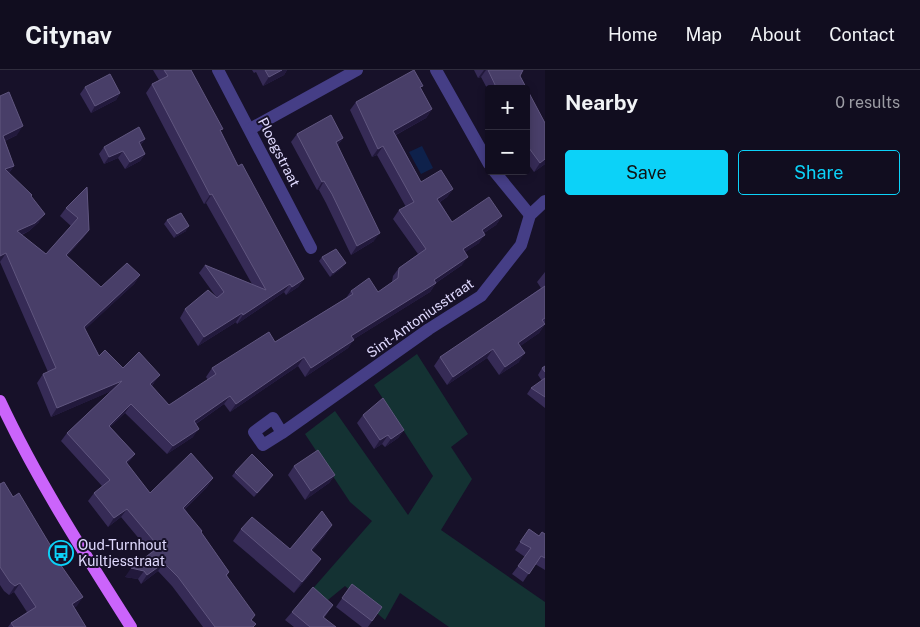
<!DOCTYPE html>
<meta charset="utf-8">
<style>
body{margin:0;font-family:"Public Sans",sans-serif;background:#1a1628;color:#f1f3f6}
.controls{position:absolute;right:15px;top:15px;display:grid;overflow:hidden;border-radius:5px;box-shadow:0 2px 8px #0003}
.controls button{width:45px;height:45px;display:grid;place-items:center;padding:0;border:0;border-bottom:1px solid #302d3d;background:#110d1f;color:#f1f3f6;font:25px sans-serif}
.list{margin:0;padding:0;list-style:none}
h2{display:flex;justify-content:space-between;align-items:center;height:65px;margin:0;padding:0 20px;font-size:21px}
h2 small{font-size:16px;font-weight:400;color:#9c9ca4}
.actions{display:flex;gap:10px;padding:15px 20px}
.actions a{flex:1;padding:11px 0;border:1px solid #0cd2f8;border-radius:5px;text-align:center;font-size:18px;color:#0cd2f8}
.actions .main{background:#0cd2f8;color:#111}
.map{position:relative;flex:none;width:545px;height:557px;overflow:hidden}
header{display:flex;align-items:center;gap:30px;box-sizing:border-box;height:70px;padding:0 25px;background:#110d1f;border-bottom:1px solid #302d3d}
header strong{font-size:24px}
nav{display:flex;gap:28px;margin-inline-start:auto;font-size:18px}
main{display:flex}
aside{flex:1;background:#110d1f}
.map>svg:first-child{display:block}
</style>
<header>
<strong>Citynav</strong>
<nav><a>Home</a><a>Map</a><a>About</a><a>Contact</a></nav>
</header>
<main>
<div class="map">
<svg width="545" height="557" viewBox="0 0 545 557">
<rect width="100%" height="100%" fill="#171129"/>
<polygon fill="#143233" points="417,284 468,364 451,377 472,409 441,460 545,532 545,557 449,557 400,523 385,550 345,516 323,534 309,523 372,451 350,432 305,364 335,341 408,445 433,406 374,315"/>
<polygon fill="#0e214b" points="422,76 433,98 421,104 409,82"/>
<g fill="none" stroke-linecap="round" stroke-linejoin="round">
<g stroke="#453e86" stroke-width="12">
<polyline points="218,0 311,178"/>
<polyline points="436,0 489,94"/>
<polyline points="250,59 357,0"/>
<polyline points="494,101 530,145"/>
<polyline points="282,363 273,348 254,362 263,375 282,363 429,259 481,226 521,175 530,145 545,131"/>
</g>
<path stroke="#cb64fb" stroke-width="12" d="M0 331C37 410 84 483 131 557"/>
</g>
<g fill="#362b56">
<polygon points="153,0 191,0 238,96 304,209 298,217 286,225 284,222 237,254 236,252 198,276 180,248 185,239 217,228 199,203 205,195 252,214 206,133 204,134 146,23 152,14 159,10"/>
<polygon points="252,0 287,0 284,5 263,16 256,2 254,3"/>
<polygon points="474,0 523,0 520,6 545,53 545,94 534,102 526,91 526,19 489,19 489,22 481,7 478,8"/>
<polygon points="85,17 120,23 116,30 91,43 80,24"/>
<polygon points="421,19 432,39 426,48 396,65 421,112 453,119 447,127 440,132 452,152 502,146 496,155 484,163 479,173 465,182 462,195 436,213 430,222 354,269 348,278 305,307 298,296 230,342 224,334 196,354 193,367 167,384 125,343 110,357 135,384 127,394 150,423 213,408 207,417 185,439 229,502 227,506 252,550 254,557 203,557 172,516 158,501 141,514 138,509 125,507 151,483 121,447 108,457 88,431 94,423 102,416 61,371 67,363 111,321 51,347 37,313 43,304 48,302 0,192 0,26 17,65 5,71 14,96 9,103 31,127 39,152 29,161 22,165 46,184 71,156 60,146 66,138 87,117 89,160 83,168 67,186 101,217 140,205 134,214 85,259 99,286 154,313 152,316 169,335 208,310 206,307 212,298 275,272 346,228 351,221 378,222 392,212 393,206 399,198 418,184 393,149 399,140 406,137 377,85 372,87 350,40 356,32"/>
<polygon points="297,64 343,68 338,75 374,171 351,185 326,133 319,120 317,120 291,72"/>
<polygon points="145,69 140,76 145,84 140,91 125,99 118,88 104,94 99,84 104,77"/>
<polygon points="167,150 186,161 174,168 164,154"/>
<polygon points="322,187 343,197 330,207 319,191"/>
<polygon points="545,202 545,252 544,253 545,254 539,263 520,276 519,292 499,305 487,288 447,315 434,296 440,287 541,218 537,212"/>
<polygon points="545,296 545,338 527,324 531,318 542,311 538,305 542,298"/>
<polygon points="363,345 404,360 398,368 385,377 382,374 374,379 357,353"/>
<polygon points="294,396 335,405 329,413 305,430 288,405"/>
<polygon points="235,402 270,410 254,427 232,406"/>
<polygon points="0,414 13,427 60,495 77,536 74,537 86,557 8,557 11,553 27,542 14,522 9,525 4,521 0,515"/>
<polygon points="332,455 324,467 312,481 313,501 294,523 233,471 241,459 290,479"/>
<polygon points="529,459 539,466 545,464 545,500 535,494 523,512 512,504 525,487 515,480"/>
<polygon points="352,514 382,537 368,557 362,557 336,537"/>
<polygon points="333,535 324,548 336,557 294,557 285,550 292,542"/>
</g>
<g fill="#22193c">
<polygon points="282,0 287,0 284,5 263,16 269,7"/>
<polygon points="484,0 486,0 481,7 478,8"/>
<polygon points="120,23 116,30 91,43 95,36"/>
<polygon points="432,39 426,48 388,69 393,61"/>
<polygon points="23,56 17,65 0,73 3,66"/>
<polygon points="343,68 337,76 336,72"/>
<polygon points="145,69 140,76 139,72"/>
<polygon points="383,76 377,85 372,87 378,79"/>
<polygon points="123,81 118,88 104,94 109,87"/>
<polygon points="145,84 140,91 125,99 130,92"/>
<polygon points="545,89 545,94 534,102 540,93"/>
<polygon points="14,96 8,104 5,99"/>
<polygon points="324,111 319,120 317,120 322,112"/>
<polygon points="453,119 447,127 432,137 437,129"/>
<polygon points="212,124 206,133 204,134 210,125"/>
<polygon points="45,144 39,152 29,161 11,169 17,161"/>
<polygon points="502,146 496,155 476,168 482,160"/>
<polygon points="189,156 186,161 174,168 177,164"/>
<polygon points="89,160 83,168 60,194 66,185"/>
<polygon points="380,163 374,171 351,185 357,176"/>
<polygon points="485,165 479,173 457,188 463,179"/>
<polygon points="6,183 0,192 0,186"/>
<polygon points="468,187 462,195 428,218 434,210"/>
<polygon points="346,193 343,197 330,207 333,203"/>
<polygon points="140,205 134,214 78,266 84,257"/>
<polygon points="304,209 298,217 286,225 292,217"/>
<polygon points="436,213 430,222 346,274 351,266"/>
<polygon points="290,214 284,222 237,254 243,245"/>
<polygon points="242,243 236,252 198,276 204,267"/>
<polygon points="545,254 539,263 512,282 518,273"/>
<polygon points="354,270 348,278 305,307 311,298"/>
<polygon points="493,279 487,288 447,315 453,307"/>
<polygon points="525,283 519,292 499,305 505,297"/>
<polygon points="304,287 298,296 230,342 236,334"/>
<polygon points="160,305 154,313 145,323 150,314"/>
<polygon points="122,311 116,319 51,347 57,338"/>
<polygon points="230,326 224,334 188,359 194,351"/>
<polygon points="131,334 125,343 103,364 109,356"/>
<polygon points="199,359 193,367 167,384 173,376"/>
<polygon points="404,360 398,368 385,377 391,369"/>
<polygon points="388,365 382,374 374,379 380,370"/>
<polygon points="135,384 129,392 120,401 126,392"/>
<polygon points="273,405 270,410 254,427 257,423"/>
<polygon points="335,405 329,413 305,430 311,421"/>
<polygon points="213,408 207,417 177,446 183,438"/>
<polygon points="127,439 121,447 108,457 114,448"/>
<polygon points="332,455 324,467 303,492 311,480"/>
<polygon points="321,489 313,501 294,523 302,512"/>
<polygon points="164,493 158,501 141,514 147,505"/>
<polygon points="131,498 144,501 138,509 125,507"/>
<polygon points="20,513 14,522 9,525 15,516"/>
<polygon points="83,527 77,536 66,542 72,534"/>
</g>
<g fill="#483e68" stroke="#60567f">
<polygon points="164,0 191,0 223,59 220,60 238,96 242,94 304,209 292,217 290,214 243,245 242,243 204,267 185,239 208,220 217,228 224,222 205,195 266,220 212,124 210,125 152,14 168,6"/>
<polygon points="265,0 282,0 269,7"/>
<polygon points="414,0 423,16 420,17 432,39 393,61 421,112 441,100 453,119 437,129 452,152 489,127 502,146 482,160 485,165 463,179 468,187 434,210 436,213 351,266 354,270 311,298 304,287 236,334 230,326 194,351 199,359 173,376 131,334 109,356 135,384 126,392 150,423 191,383 213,408 183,438 202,461 201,462 229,502 226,505 255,545 251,550 256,554 253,557 215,557 178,507 164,493 147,505 144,501 131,498 159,477 127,439 114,448 94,423 110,410 67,363 122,311 57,338 43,304 56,298 6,183 0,186 0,26 9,22 23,56 3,66 14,96 5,99 32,125 31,126 45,144 35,153 17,161 46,184 78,148 66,138 87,117 89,160 66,185 101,217 127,193 140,205 84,257 99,286 105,280 123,298 139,282 160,305 150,314 169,335 216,304 212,298 269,262 275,272 353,224 351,221 369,208 378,222 398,208 399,198 426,179 399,140 414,132 383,76 378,79 356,32"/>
<polygon points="488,0 523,0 520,6 545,53 545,89 540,93 526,74 526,19 497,19"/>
<polygon points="110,4 120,23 95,36 85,17"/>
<polygon points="331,45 343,68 336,72 380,163 357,176 332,124 324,111 322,112 297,64"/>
<polygon points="139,57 145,69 139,72 145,84 130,92 123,81 109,87 104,77"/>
<polygon points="181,143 189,156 177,164 167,150"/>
<polygon points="336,179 346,193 333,203 322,187"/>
<polygon points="545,216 545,248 542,250 545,254 518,273 525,283 505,297 493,279 453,307 440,287"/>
<polygon points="545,296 545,302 542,298"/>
<polygon points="545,308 545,327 531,318"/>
<polygon points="383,328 404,360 391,369 388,365 380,370 363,345"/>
<polygon points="318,380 335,405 311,421 294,396"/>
<polygon points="252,384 273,405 257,423 235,402"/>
<polygon points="4,412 13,427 19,423 61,493 60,494 83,527 72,534 86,557 14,557 11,553 36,537 20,513 15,516 10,512 0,497 0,414"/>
<polygon points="322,441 332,455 311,480 321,489 302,512 241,459 252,447 290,479"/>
<polygon points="529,459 539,466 542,462 545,464 545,488 541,486 529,504 518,496 531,478 520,472"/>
<polygon points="352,514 382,537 372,551 342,528"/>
<polygon points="313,517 333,535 323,547 336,557 310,557 292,542"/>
</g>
<defs>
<symbol id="bus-ring" viewBox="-11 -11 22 22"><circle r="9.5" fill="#171129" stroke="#0cd2f8" stroke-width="1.5"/><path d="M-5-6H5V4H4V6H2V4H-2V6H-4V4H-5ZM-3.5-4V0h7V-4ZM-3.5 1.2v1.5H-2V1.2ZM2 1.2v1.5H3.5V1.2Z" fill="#0cd2f8"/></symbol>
</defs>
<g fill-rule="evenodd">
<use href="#bus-ring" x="47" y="469" width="28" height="28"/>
</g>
<g text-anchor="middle" stroke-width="4" stroke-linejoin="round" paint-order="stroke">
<g font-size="14" fill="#e0dafe" stroke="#171129">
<text transform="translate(279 82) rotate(63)" y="5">Ploegstraat</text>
<text transform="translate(420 248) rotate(-35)" y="5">Sint-Antoniusstraat</text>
</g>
<g font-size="14" fill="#e0dafe" stroke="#171129" text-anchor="start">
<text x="78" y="480">Oud-Turnhout<tspan x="78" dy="16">Kuiltjesstraat</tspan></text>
</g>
</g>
</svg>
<div class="controls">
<button>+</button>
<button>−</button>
</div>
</div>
<aside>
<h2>Nearby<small>0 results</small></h2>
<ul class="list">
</ul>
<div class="actions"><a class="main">Save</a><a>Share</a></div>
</aside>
</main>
